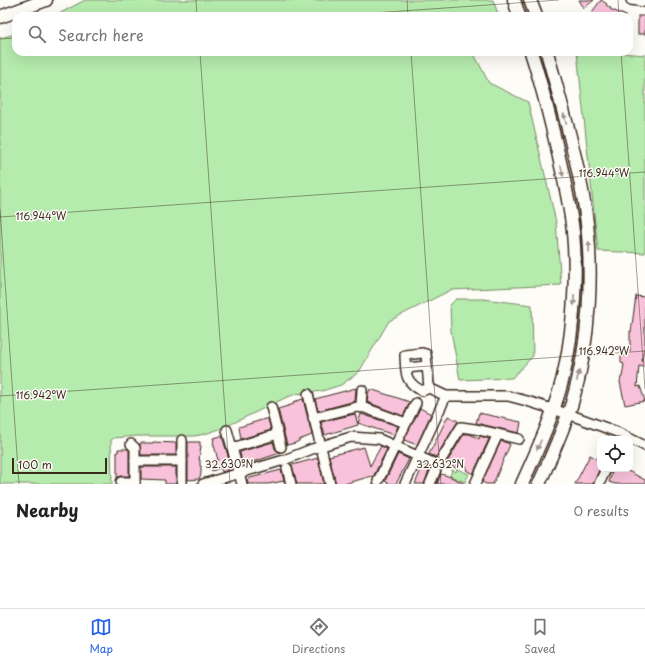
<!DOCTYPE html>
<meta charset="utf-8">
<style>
body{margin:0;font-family:"Playpen Sans",sans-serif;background:#f2f2f2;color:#222}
.controls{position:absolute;right:12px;bottom:12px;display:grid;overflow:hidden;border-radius:8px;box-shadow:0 4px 16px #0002}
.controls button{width:36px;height:36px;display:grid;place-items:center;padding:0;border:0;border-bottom:1px solid #e0e0e0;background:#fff;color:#222;font:20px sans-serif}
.scale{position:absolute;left:12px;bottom:10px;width:95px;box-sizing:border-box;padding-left:4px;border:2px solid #3b2a1e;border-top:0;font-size:11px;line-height:14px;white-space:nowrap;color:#3b2a1e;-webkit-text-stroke:3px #fdfcf7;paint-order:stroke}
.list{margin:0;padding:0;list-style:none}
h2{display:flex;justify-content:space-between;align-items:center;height:52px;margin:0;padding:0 16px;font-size:17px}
h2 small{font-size:13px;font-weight:400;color:#767676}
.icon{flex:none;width:22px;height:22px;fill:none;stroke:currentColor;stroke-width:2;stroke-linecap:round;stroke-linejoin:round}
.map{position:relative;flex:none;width:645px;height:484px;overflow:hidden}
.search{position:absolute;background:#fff;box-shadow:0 4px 16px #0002;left:12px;right:12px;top:12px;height:44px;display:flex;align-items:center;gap:10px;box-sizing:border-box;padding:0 14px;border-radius:12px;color:#767676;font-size:15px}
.sheet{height:124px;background:#fff}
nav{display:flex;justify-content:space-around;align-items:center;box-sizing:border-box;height:56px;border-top:1px solid #e0e0e0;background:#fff;font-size:11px;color:#767676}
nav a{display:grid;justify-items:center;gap:2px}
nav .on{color:#2563eb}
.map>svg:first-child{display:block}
</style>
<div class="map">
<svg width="645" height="484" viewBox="0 0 645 484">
<rect width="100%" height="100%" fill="#fdfcf7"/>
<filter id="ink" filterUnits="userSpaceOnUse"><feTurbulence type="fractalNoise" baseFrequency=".025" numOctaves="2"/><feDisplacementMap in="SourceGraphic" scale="8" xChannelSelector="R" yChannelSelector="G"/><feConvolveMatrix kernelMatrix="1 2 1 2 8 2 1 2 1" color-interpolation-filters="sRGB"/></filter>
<g filter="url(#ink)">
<g fill="#b5ebad" stroke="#788a66">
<polygon points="85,0 493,0 498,14 496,16 55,16"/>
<polygon points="16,34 16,52 473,52 489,83 528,102 556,222 561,285 451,290 389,321 359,372 341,385 322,391 296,394 285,398 225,427 205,434 194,436 137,436 114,438 111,440 112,484 0,484 0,38"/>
<polygon points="577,52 607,52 645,55 645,253 598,251"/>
<polygon points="456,299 483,299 532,305 533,356 512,378 460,380 451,331 450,305"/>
<polygon points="457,469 469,474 465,482 450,476 452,470 456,472"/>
</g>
<g fill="#f8c2db" stroke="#3b2a1e">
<polygon points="579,0 594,0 584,8"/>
<polygon points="601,0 607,4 606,5 611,8 610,9 626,16 589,16"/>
<rect x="638" y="16" width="7" height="18"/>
<polygon points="636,296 645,297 645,348 644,348 642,361 645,362 644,367 639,366 637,387 640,386 645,401 625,405 620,382 621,377 622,377 624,364 621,363 621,356 625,356 626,351 630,351 630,331 631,332"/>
<polygon points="356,388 355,401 318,411 315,399"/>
<polygon points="370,389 410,402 403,416 367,402 368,394"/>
<polygon points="303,399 312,435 299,440 299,441 295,443 287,445 278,409 294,404 293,402"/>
<polygon points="420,408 431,414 417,445 404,440"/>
<polygon points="479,413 521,422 519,433 476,423"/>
<polygon points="355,414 358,425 325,435 321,422"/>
<polygon points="361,414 398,426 394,435 358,423"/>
<polygon points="448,416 458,421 436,457 429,454"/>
<polygon points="265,419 268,419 271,430 241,439 239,427"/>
<polygon points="464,434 470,434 479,439 480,436 489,439 473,474 466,470 467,467 458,464 456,468 446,464"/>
<polygon points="222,436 232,469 222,472 221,468 212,471 209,463 218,460 213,442 214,441 213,438"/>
<polygon points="501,441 510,444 509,447 493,484 486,484 482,482"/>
<polygon points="153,442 176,443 176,455 141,455 140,443 153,443"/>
<polygon points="188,442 200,442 200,446 201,446 199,460 200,460 200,466 201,466 201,474 199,479 188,480"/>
<polygon points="273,442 275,449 280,453 256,461 242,463 240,452"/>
<polygon points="381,446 387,449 373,477 372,476 344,484 336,484 329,456 364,447 370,466"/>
<polygon points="118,449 127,449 129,450 129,476 121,476 117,478 117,452 118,452"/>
<polygon points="398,454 409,459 408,461 396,484 390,484 385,481"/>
<polygon points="590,455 600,461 600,468 593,484 575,484"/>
<polygon points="318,458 324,484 297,484 292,465"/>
<polygon points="423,465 430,468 424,484 415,484"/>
<polygon points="141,467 176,467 176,484 165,484 165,480 141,479"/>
<polygon points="613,469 622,469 630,472 645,480 645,484 615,484 609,482"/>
<polygon points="281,470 284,481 268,484 248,484 247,480 250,478"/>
<polygon points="441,474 451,477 465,484 437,484"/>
</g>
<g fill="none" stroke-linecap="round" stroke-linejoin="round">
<defs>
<g id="minor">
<polyline points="631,0 645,2"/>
<polyline points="406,368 427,366"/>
<path d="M429 388 422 391C404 381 406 374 405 355L422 353 426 354 429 388 446 396H508L527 401 568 414 617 432 645 446"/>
<polyline points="308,394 330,484"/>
<polyline points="271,407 281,447"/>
<polyline points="361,407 362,390"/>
<polyline points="313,418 357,407 365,408 406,423"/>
<polyline points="227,430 242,484"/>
<polyline points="182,440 182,484"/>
<polyline points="131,444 135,448 135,484"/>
<polyline points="232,448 278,434"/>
<polyline points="135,461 182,461"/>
<polyline points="287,468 291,484"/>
<polyline points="378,481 416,403"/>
<polyline points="121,482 135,482"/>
<polyline points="203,484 284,460 312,449 351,437 379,439 438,465"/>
<polyline points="405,484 446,396"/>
<polyline points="430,484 438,465 461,427 475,429 519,439"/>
<polyline points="475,484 498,434"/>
<polyline points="599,484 606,469"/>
</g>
<g id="major">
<polyline points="514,0 519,16"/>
<polyline points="530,0 536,16"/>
<polyline points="0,17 46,0"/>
<path d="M522 484C539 446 557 408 565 368 574 325 577 275 573 232 571 213 567 194 563 175 554 134 544 92 531 52"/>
<path d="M539 484C551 457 563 431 572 403 590 343 594 269 585 208 577 156 561 103 547 52"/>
</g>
</defs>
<use href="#minor" stroke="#3b2a1e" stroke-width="12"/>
<use href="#major" stroke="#3b2a1e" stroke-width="15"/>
<use href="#minor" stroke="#fdfcf7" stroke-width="9"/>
<use href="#major" stroke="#fdfcf7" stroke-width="12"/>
</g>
<defs><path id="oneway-solid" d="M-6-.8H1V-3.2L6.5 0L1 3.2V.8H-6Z"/></defs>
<g fill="#9c938a">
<use href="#oneway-solid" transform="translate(565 119) rotate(-105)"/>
<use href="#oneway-solid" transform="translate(562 171) rotate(78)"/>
<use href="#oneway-solid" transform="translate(589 247) rotate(-92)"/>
<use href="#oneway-solid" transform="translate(574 300) rotate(91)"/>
<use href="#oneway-solid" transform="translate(578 376) rotate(-76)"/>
<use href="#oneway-solid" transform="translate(539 445) rotate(113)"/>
</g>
</g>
<path fill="none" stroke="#3b2a1e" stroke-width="1" stroke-opacity="0.45" d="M196 0 197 16M407 0 408 16M618 0 619 16M331 16 559 0M0 39 16 38M200 52 230 484M411 52 441 484M621 52 645 389M0 209 19 484M0 217 645 172M0 396 645 351"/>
<g font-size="10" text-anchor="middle" fill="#3b2a1e" stroke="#fdfcf7" stroke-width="3" stroke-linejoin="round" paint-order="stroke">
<text x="604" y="177">116.944°W</text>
<text x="41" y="220">116.944°W</text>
<text x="604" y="355">116.942°W</text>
<text x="41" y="399">116.942°W</text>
<text x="229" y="468">32.630°N</text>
<text x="440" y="468">32.632°N</text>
</g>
</svg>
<div class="controls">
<button><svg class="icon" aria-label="locate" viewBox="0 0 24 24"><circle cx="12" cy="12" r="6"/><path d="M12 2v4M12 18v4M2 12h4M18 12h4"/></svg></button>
</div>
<div class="scale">100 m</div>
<div class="search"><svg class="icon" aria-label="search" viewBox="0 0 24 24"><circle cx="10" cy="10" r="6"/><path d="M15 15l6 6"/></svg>Search here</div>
</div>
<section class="sheet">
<h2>Nearby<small>0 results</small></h2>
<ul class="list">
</ul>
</section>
<nav>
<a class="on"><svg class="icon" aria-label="map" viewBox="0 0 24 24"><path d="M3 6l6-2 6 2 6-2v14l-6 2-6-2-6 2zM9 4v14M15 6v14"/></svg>Map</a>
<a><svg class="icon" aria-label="directions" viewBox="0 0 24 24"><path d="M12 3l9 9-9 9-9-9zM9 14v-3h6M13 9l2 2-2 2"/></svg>Directions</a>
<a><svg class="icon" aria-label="saved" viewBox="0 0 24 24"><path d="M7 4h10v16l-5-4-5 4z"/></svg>Saved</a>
</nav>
